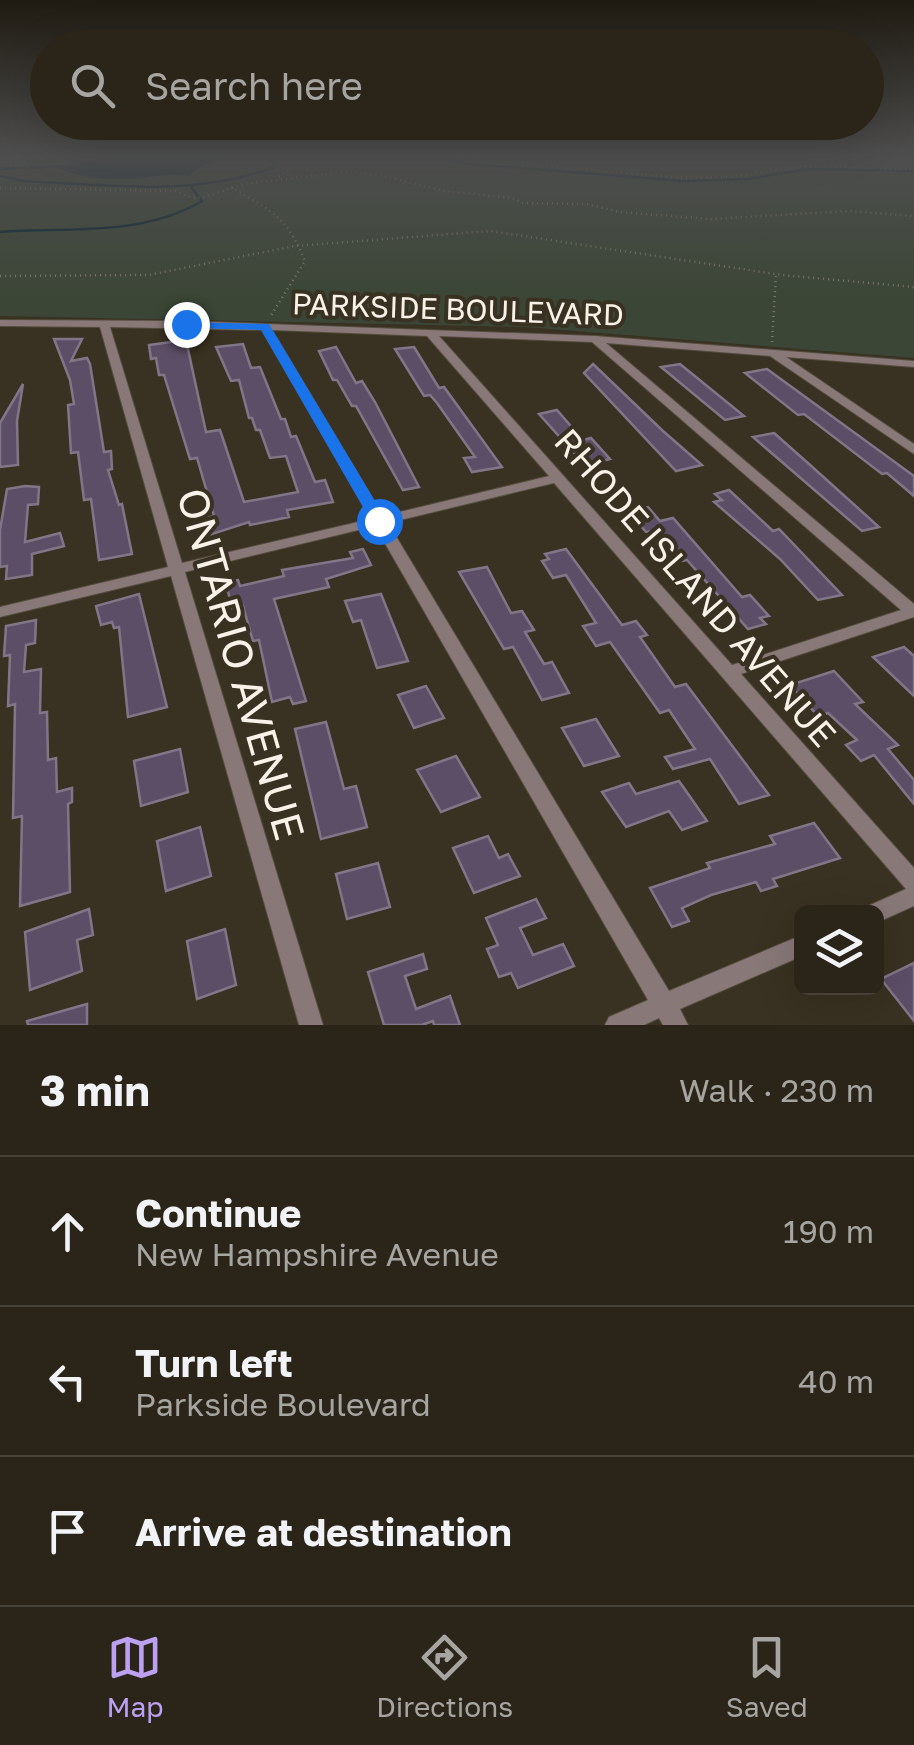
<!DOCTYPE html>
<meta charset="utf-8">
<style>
body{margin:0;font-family:"Golos Text",sans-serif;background:#332d22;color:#f1f3f6}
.controls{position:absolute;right:30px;bottom:30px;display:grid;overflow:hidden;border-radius:15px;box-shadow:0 10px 40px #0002}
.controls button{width:90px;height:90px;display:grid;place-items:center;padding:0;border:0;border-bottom:2px solid #474238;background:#2b2519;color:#f1f3f6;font:50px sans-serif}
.stop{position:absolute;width:30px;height:30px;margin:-22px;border:8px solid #1a73e8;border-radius:50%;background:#fff}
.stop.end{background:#1a73e8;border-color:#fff;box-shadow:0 2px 10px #0008}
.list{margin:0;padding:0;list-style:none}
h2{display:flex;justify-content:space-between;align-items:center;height:130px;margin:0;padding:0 40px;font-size:42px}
h2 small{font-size:32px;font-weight:400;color:#a6a5a2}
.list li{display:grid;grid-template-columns:65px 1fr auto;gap:30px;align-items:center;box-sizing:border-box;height:150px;padding:0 40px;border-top:2px solid #474238}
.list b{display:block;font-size:38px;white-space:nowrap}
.list p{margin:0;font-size:32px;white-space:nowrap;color:#a6a5a2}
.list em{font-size:32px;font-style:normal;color:#a6a5a2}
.icon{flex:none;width:55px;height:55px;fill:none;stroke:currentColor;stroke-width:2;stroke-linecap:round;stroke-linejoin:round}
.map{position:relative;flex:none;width:914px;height:1025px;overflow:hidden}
.search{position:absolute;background:#2b2519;box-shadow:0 10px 40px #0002;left:30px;right:30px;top:30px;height:110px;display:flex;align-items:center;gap:25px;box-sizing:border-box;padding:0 35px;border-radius:55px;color:#a6a5a2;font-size:38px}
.sheet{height:580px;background:#2b2519}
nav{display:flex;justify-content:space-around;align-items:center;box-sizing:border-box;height:140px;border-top:2px solid #474238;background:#2b2519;font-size:28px;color:#a6a5a2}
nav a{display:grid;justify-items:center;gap:5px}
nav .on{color:#bca0f2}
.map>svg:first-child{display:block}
</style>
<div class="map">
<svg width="914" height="1025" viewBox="0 0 914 1025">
<rect width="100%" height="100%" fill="#393121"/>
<polygon fill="#3b4636" points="0,157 914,157 914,358 525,327 0,316"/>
<path fill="#042330" d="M111 157H258C235 159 206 157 190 176 167 172 150 178 127 179 101 180 81 177 57 168Z"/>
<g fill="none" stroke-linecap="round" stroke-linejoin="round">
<g stroke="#042330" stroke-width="2.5">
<polyline points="434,157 469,164 683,181 747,179 808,169 914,171"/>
<polyline points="0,169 62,166"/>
<path d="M0 176 24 181C109 185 193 197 275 167L270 157"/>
<path d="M0 232C68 227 141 237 202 201L191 187"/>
</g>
</g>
<g fill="#5d4e67" stroke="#817688" stroke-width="2.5">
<polygon points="54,339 82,339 71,361 87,358 90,364 104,452 111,451 112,469 108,470 119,505 122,504 132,554 99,560 91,499 84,500 78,452 71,453 68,405 74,404 70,380"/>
<polygon points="186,340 206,432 220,430 244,502 298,492 286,456 270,458 260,430 256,430 252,418 249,418 239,380 231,381 216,347 243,344 251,368 260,367 281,419 285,419 291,437 296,436 315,482 325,480 333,502 287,510 289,517 250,525 249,522 209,535 202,519 214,516 197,458 190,459 164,375 159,375 156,358 151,359 149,345"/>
<polygon points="336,347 356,383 362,381 375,402 419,487 403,490 356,406 352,406 337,380 333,380 319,351"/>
<polygon points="414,347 439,388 444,387 502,467 472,472 464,458 475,457 437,403 430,395 424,396 395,349"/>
<polygon points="593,364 663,431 702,465 676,471 584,373"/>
<polygon points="680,364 744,416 725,420 661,367"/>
<polygon points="767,369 914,476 914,496 887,473 882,474 804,414 798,415 745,373"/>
<polygon points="23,384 17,421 18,465 0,467 0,423"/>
<polygon points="557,410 583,440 591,438 610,459 585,465 539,414"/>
<polygon points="774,433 809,464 879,527 862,531 753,437"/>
<polygon points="25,486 39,487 38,504 28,505 25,542 60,533 64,546 32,554 32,575 6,579 7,566 0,567 0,530 7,489"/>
<polygon points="729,490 773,531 779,529 842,595 818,600 780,559 714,502 722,500 715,494"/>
<polygon points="648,507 660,521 673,518 742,597 750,595 769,616 760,618 766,624 748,629 687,560 682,561 657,530 646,532 628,511"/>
<polygon points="363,549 371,565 326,579 329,587 274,599 306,701 293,704 290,697 272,702 259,640 253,641 243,606 232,608 226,583 238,580 240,586 284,576 282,570 353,558 350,552"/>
<polygon points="566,549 622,625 636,621 647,635 640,637 675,687 686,684 769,795 739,804 710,759 673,769 665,757 695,749 669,710 660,713 610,642 596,646 583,626 596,623 566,575 553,578 542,561 549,559 545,554"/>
<polygon points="487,567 511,613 522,611 534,630 525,632 544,664 552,662 569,693 542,700 513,647 504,649 459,572"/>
<polygon points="139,594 167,707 128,717 119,627 114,628 112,622 101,625 96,606"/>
<polygon points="381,594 408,661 377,668 361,620 353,622 345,601"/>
<polygon points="36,620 35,643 26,645 24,672 41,669 40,713 47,712 48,760 56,758 57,792 72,788 72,802 68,804 70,892 20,906 22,816 13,818 15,704 8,706 10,655 4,656 6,626"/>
<polygon points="904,647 914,656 914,696 873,657"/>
<polygon points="834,671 863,702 855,704 898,745 888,749 914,780 914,804 874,755 861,761 846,745 857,740 828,713 818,716 790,685"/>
<polygon points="426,686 444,718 414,728 398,695"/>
<polygon points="596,719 619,756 584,766 562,728"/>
<polygon points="326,722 344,789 356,786 367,827 321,839 295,729"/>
<polygon points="180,749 188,792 141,806 134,761"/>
<polygon points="456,756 480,797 441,812 417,770"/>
<polygon points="679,781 707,821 682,830 669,811 626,827 602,792 629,783 636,794"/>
<polygon points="814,823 840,858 773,879 777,886 761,891 756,882 711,895 682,908 689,921 672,927 650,888 710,868 707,863 775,844 770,836"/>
<polygon points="200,827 211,876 166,891 157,841"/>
<polygon points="488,836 499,858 508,854 520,876 474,893 453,848"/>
<polygon points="378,863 390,907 347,919 336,874"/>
<polygon points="536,899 546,918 520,928 533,955 563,944 574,966 518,988 511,973 499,977 487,949 498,945 486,918"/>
<polygon points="89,909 93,935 77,940 82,971 30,990 25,932"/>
<polygon points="225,929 236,985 197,999 187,941"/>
<polygon points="423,954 427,969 405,976 416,1009 450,996 460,1025 434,1025 433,1021 422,1025 384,1025 368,972"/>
<polygon points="914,963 914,1021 881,979"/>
<polygon points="87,1004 87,1025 28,1025 27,1021"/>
</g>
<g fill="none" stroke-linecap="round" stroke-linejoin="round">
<defs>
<path id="street" d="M0 320 186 321 595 336 914 361V367L786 357 914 444V454L770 356 606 343 914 604V617L741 674 914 868V906L876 923V912H866L868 906 906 889 554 483 388 523 669 991 802 935V956L680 1009 688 1025H663L659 1018 644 1025H605L609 1017 648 1000 375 526 185 572 323 1025H299L171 576 0 617V607L168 567 100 327 0 326ZM110 327 262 330 371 519 182 563ZM272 330 427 336 549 476 383 516ZM439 336 592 342 901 610 732 665Z"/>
</defs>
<use href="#street" stroke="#544c3d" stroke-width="2"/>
<g stroke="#80796b" stroke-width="2.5" stroke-dasharray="1 4" stroke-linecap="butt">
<polyline points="452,157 684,178 731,177 795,166 914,169"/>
<polyline points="0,163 74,157"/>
<polyline points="279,177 291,169 285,157"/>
<path d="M231 187C272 212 286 215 305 261L270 317"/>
<polyline points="0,188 175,191 192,198 205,197 243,184 344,172 375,174 444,191 512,198 522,203 587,204 619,212 710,219 848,211 914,216"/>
<polyline points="0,276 148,275 295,246 490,231 782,275 914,287"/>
<polyline points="772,342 776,275"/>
</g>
<use href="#street" fill="#887878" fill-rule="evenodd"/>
</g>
<linearGradient id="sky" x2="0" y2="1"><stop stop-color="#1f1b12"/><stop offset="0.52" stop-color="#4e4e4e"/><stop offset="1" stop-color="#4e4e4e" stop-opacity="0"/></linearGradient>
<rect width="914" height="300" fill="url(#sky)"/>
<polygon fill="#1a73e8" points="182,322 269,324 387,521 385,525 371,521 261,330 186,328"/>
<g text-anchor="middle" stroke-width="8" stroke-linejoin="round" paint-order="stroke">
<g font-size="30" fill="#f8f2e8" stroke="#393121">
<text transform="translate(458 310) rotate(2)" y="10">PARKSIDE BOULEVARD</text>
</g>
<g font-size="35" fill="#f8f2e8" stroke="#393121">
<text transform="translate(695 588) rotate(49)" y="12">RHODE ISLAND AVENUE</text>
</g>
<g font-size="42" fill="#f8f2e8" stroke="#393121">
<text transform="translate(241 664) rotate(74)" y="15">ONTARIO AVENUE</text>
</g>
</g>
</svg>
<div class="controls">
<button><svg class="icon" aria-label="layers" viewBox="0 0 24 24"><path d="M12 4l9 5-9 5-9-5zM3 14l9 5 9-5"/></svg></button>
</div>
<div class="stop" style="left:379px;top:521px"></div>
<div class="stop end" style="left:186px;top:324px"></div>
<div class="search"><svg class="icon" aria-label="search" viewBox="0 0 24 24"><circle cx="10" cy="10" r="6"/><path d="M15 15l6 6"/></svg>Search here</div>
</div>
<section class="sheet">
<h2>3 min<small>Walk · 230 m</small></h2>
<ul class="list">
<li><svg class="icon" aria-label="ahead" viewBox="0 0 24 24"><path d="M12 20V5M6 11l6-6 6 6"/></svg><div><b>Continue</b><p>New Hampshire Avenue</p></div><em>190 m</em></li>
<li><svg class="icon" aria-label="left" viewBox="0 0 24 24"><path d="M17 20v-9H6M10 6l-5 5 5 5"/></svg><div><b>Turn left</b><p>Parkside Boulevard</p></div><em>40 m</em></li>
<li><svg class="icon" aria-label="arrive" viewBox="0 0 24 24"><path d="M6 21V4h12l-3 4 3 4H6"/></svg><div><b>Arrive at destination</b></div></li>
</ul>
</section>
<nav>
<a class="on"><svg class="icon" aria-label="map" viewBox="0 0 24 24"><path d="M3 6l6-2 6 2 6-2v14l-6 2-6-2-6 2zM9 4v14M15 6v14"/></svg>Map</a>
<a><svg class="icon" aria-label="directions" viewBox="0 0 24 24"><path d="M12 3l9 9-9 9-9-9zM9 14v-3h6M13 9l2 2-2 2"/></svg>Directions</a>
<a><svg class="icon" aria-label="saved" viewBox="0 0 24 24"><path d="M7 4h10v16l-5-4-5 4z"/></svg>Saved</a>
</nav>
